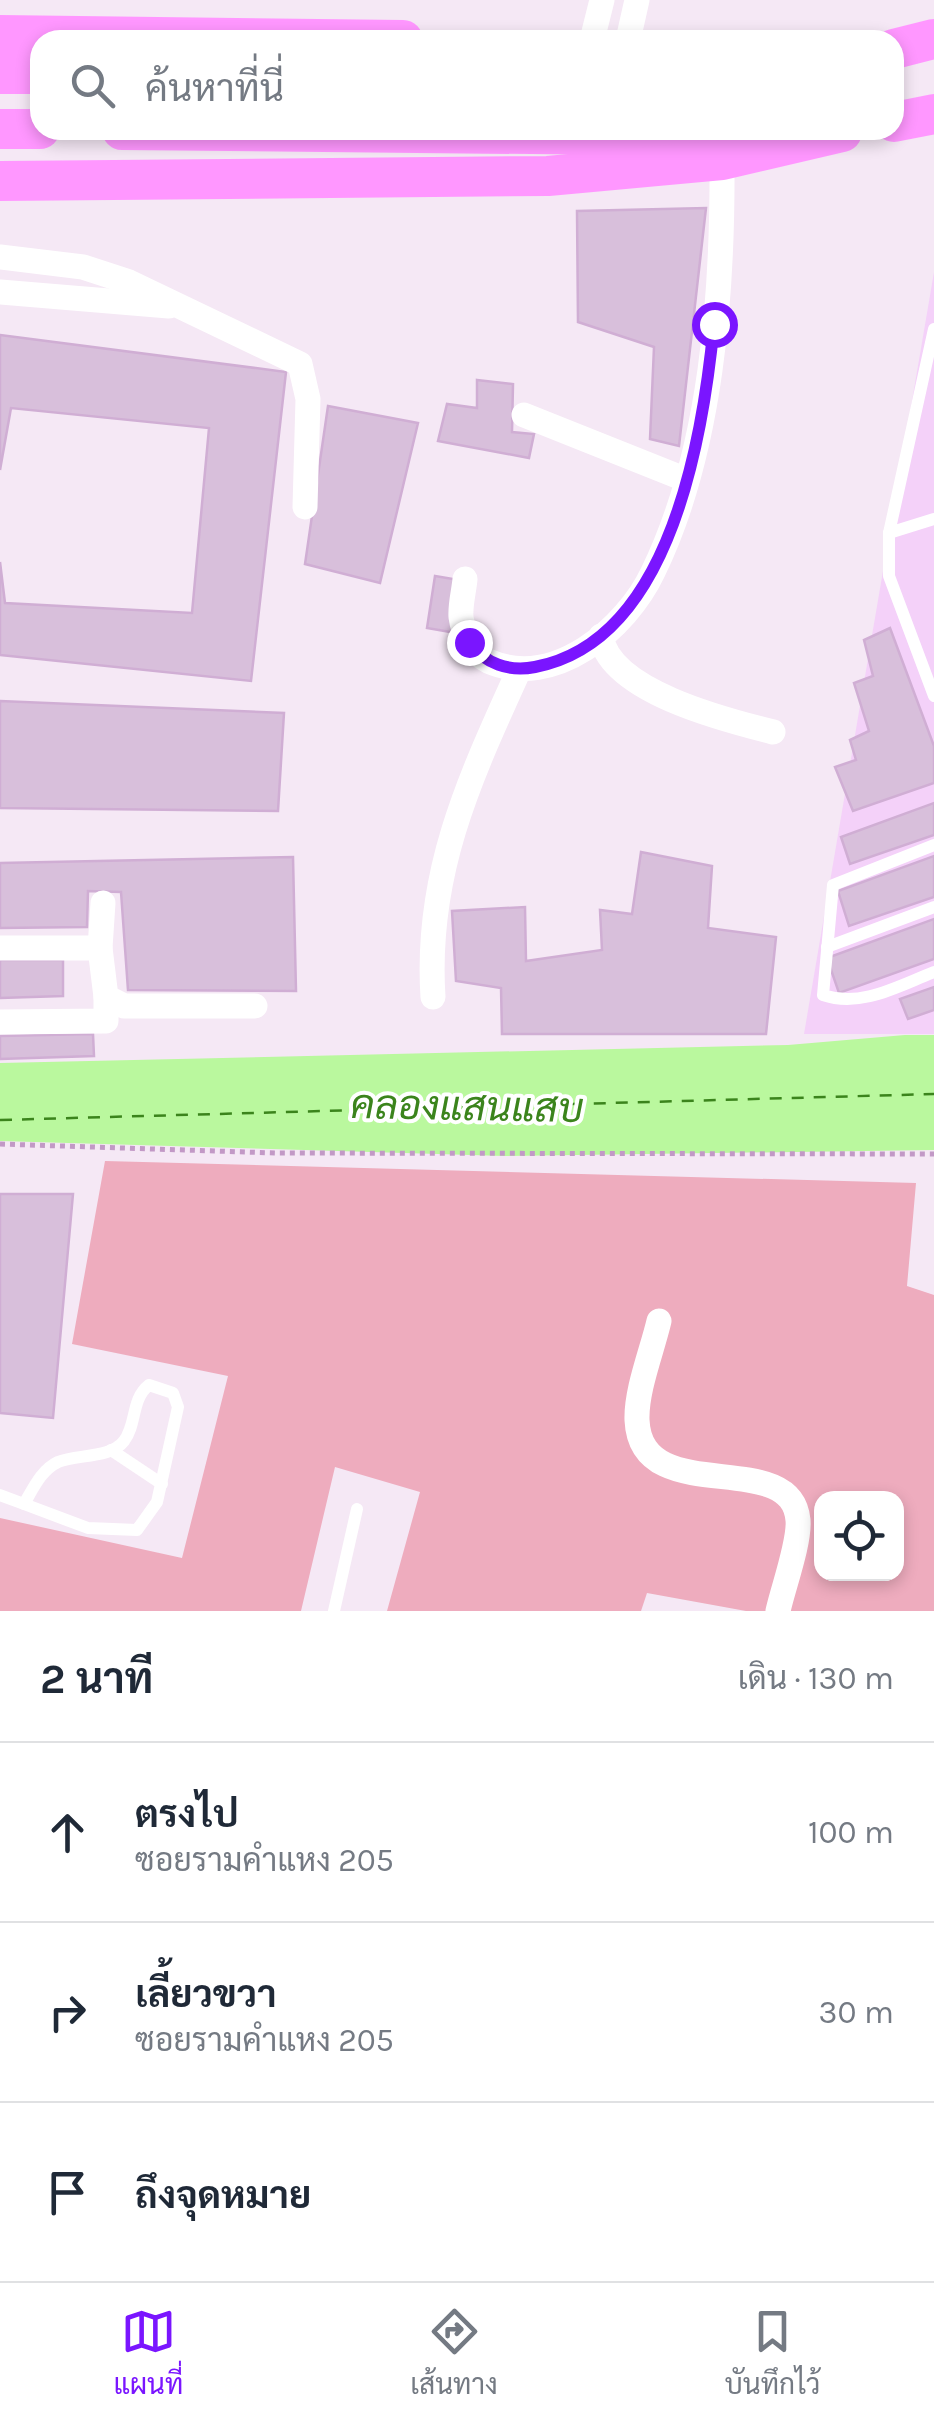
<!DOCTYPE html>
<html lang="th">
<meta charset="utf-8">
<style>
body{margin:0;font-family:Karla,Sarabun,sans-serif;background:#f6f6f7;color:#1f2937}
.controls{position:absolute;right:30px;bottom:30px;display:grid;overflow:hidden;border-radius:20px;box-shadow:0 5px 15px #0003}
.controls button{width:90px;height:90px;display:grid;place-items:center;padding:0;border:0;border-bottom:2px solid #e0e1e3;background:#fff;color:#1f2937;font:50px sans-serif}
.stop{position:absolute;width:30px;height:30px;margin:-22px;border:8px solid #7a15ff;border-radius:50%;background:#fff}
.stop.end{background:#7a15ff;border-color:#fff;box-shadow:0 2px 10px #0008}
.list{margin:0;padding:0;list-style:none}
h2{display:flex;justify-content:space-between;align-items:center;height:130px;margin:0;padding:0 40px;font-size:42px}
h2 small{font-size:32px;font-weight:400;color:#747a83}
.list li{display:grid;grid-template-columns:65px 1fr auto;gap:30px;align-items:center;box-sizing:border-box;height:180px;padding:0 40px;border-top:2px solid #e0e1e3}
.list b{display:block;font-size:38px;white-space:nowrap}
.list p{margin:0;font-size:32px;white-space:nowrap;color:#747a83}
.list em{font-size:32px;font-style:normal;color:#747a83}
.icon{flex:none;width:55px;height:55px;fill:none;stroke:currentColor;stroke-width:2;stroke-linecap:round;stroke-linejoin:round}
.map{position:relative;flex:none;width:934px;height:1611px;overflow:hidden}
.search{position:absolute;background:#fff;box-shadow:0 5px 15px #0003;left:30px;right:30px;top:30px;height:110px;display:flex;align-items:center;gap:25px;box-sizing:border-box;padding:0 35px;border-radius:30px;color:#747a83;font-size:38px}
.sheet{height:670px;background:#fff}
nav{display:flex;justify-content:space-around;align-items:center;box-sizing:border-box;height:140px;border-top:2px solid #e0e1e3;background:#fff;font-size:28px;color:#747a83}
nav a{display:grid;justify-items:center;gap:5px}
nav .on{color:#7a15ff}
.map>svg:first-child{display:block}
</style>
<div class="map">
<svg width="934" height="1611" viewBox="0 0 934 1611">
<rect width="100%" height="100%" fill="#f5e8f5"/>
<polygon fill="#f4d1f9" points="934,272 934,1034 804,1034"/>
<path fill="#eeacbe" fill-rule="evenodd" d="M105 1161 916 1183 907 1286 934 1295V1611H746L647 1593 641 1611H387L420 1492 335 1467 301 1611H0V1518L182 1558 228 1376 72 1344ZM822 1498H896V1574H822Z"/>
<polygon fill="#baf89e" points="905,1035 934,1035 934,1150 504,1156 0,1141 0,1063 788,1045"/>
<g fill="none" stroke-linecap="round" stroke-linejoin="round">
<polyline stroke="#3b841c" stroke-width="2.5" stroke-dasharray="12 10" stroke-linecap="butt" points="0,1120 934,1094"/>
</g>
<g fill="#d8bfdb" stroke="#d0aed4" stroke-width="2.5">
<polygon points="706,208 679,446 650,439 654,347 578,322 577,211"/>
<polygon points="0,335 286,372 251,681 0,655 0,562 5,603 192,613 209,428 11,408 0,470"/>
<polygon points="477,380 513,384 512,432 534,434 529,458 438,441 447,404 477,408"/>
<polygon points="328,406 418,423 380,583 305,564"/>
<polygon points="435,576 459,580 456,633 427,628"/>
<polygon points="890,628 934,746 934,783 853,811 835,767 856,760 850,740 869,731 854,683 873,676 864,640"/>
<polygon points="0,701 284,713 278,811 0,808"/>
<polygon points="934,803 934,835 850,864 841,837"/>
<polygon points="641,852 712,866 708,928 776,937 766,1034 502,1034 501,988 456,981 452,911 525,907 526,961 602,950 600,910 632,914"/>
<polygon points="934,856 934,897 849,926 838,891"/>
<polygon points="293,857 296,991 128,990 121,892 88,891 87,927 0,928 0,863"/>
<polygon points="934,919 934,959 839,993 827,958"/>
<polygon points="0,960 63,960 63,996 0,998"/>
<polygon points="934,987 934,1010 908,1019 900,999"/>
<polygon points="93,1034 94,1056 0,1059 0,1036"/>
<polygon points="0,1194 73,1194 53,1418 0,1413"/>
</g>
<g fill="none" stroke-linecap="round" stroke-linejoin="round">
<polyline stroke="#c299c6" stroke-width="5" stroke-dasharray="5 5" stroke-linecap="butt" points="0,1144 276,1153 934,1154"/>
<g stroke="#fff" stroke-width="12">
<polyline points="934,329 889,533 889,576 934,696"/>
<polyline points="889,533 934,519"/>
<path d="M934 845 833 885 823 995C861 1008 898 986 934 972"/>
<polyline points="827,947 934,907"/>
<path d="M149 1385 173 1393 178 1407 157 1502 137 1530 88 1528 24 1504C33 1489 41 1470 58 1462 77 1454 110 1459 124 1441 137 1424 131 1399 149 1385Z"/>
<polyline points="111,1450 162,1484"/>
<polyline points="0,1495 24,1504"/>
<polyline points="334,1611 357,1509"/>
</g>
<g stroke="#fff" stroke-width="25">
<polyline points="592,40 602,0"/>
<polyline points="628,40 637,0"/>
<polyline points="0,257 83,267 129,282 300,364 308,399 305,507"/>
<polyline points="0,292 169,306"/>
<polyline points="524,415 687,480"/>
<path d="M465 579C464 591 460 605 461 617 463 633 473 654 488 661 554 690 626 629 653 572 712 451 723 292 722 160"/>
<path d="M601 636C609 691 725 720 773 732"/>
<polyline points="0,948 100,948 106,997 124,1006 255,1006"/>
<polyline points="100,948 103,903"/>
<path d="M433 997C425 874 469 780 519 670"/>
<polyline points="0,1022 106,1021 106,997"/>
<path d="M659 1321C652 1351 636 1390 637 1420 641 1511 791 1445 798 1520 800 1542 783 1588 778 1611"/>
</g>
<g stroke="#ff97ff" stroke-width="40">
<polyline points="0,35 403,40"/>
<polyline points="894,49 934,39"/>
<polyline points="0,74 40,74"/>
<polyline points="894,122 934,114"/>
<polyline points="0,129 40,129"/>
<polyline points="122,130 720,136"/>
<polyline points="0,181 548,176 722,160 842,132"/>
</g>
</g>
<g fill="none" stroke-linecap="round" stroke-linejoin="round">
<path stroke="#7a15ff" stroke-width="12" d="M469 642C485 664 509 672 535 667 671 641 703 438 714 324"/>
</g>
<g text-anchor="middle" stroke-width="8" stroke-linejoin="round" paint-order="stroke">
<g font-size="40" font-style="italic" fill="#3b841c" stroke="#fff">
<text transform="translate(467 1106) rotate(1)" y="14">คลองแสนแสบ</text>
</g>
</g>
</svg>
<div class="controls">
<button><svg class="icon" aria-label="locate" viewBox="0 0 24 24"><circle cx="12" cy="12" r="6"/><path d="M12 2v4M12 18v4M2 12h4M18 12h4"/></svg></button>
</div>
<div class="stop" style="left:714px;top:324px"></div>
<div class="stop end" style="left:469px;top:642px"></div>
<div class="search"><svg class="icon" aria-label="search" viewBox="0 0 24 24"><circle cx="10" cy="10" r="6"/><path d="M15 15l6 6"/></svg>ค้นหาที่นี่</div>
</div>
<section class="sheet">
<h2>2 นาที<small>เดิน · 130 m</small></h2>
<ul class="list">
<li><svg class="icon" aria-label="ahead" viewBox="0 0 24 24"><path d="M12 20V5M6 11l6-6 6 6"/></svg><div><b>ตรงไป</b><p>ซอยรามคำแหง 205</p></div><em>100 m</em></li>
<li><svg class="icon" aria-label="right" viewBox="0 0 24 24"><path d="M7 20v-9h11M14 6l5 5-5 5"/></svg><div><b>เลี้ยวขวา</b><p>ซอยรามคำแหง 205</p></div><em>30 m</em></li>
<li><svg class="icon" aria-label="arrive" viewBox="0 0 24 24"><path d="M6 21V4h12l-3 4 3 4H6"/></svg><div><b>ถึงจุดหมาย</b></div></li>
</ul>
</section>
<nav>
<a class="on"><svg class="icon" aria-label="map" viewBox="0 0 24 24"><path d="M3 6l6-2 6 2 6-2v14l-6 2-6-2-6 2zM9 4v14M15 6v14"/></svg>แผนที่</a>
<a><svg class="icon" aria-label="directions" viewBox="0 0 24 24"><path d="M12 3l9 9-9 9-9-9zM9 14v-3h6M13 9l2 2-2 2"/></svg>เส้นทาง</a>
<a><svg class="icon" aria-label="saved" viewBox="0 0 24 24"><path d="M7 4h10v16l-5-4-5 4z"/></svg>บันทึกไว้</a>
</nav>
